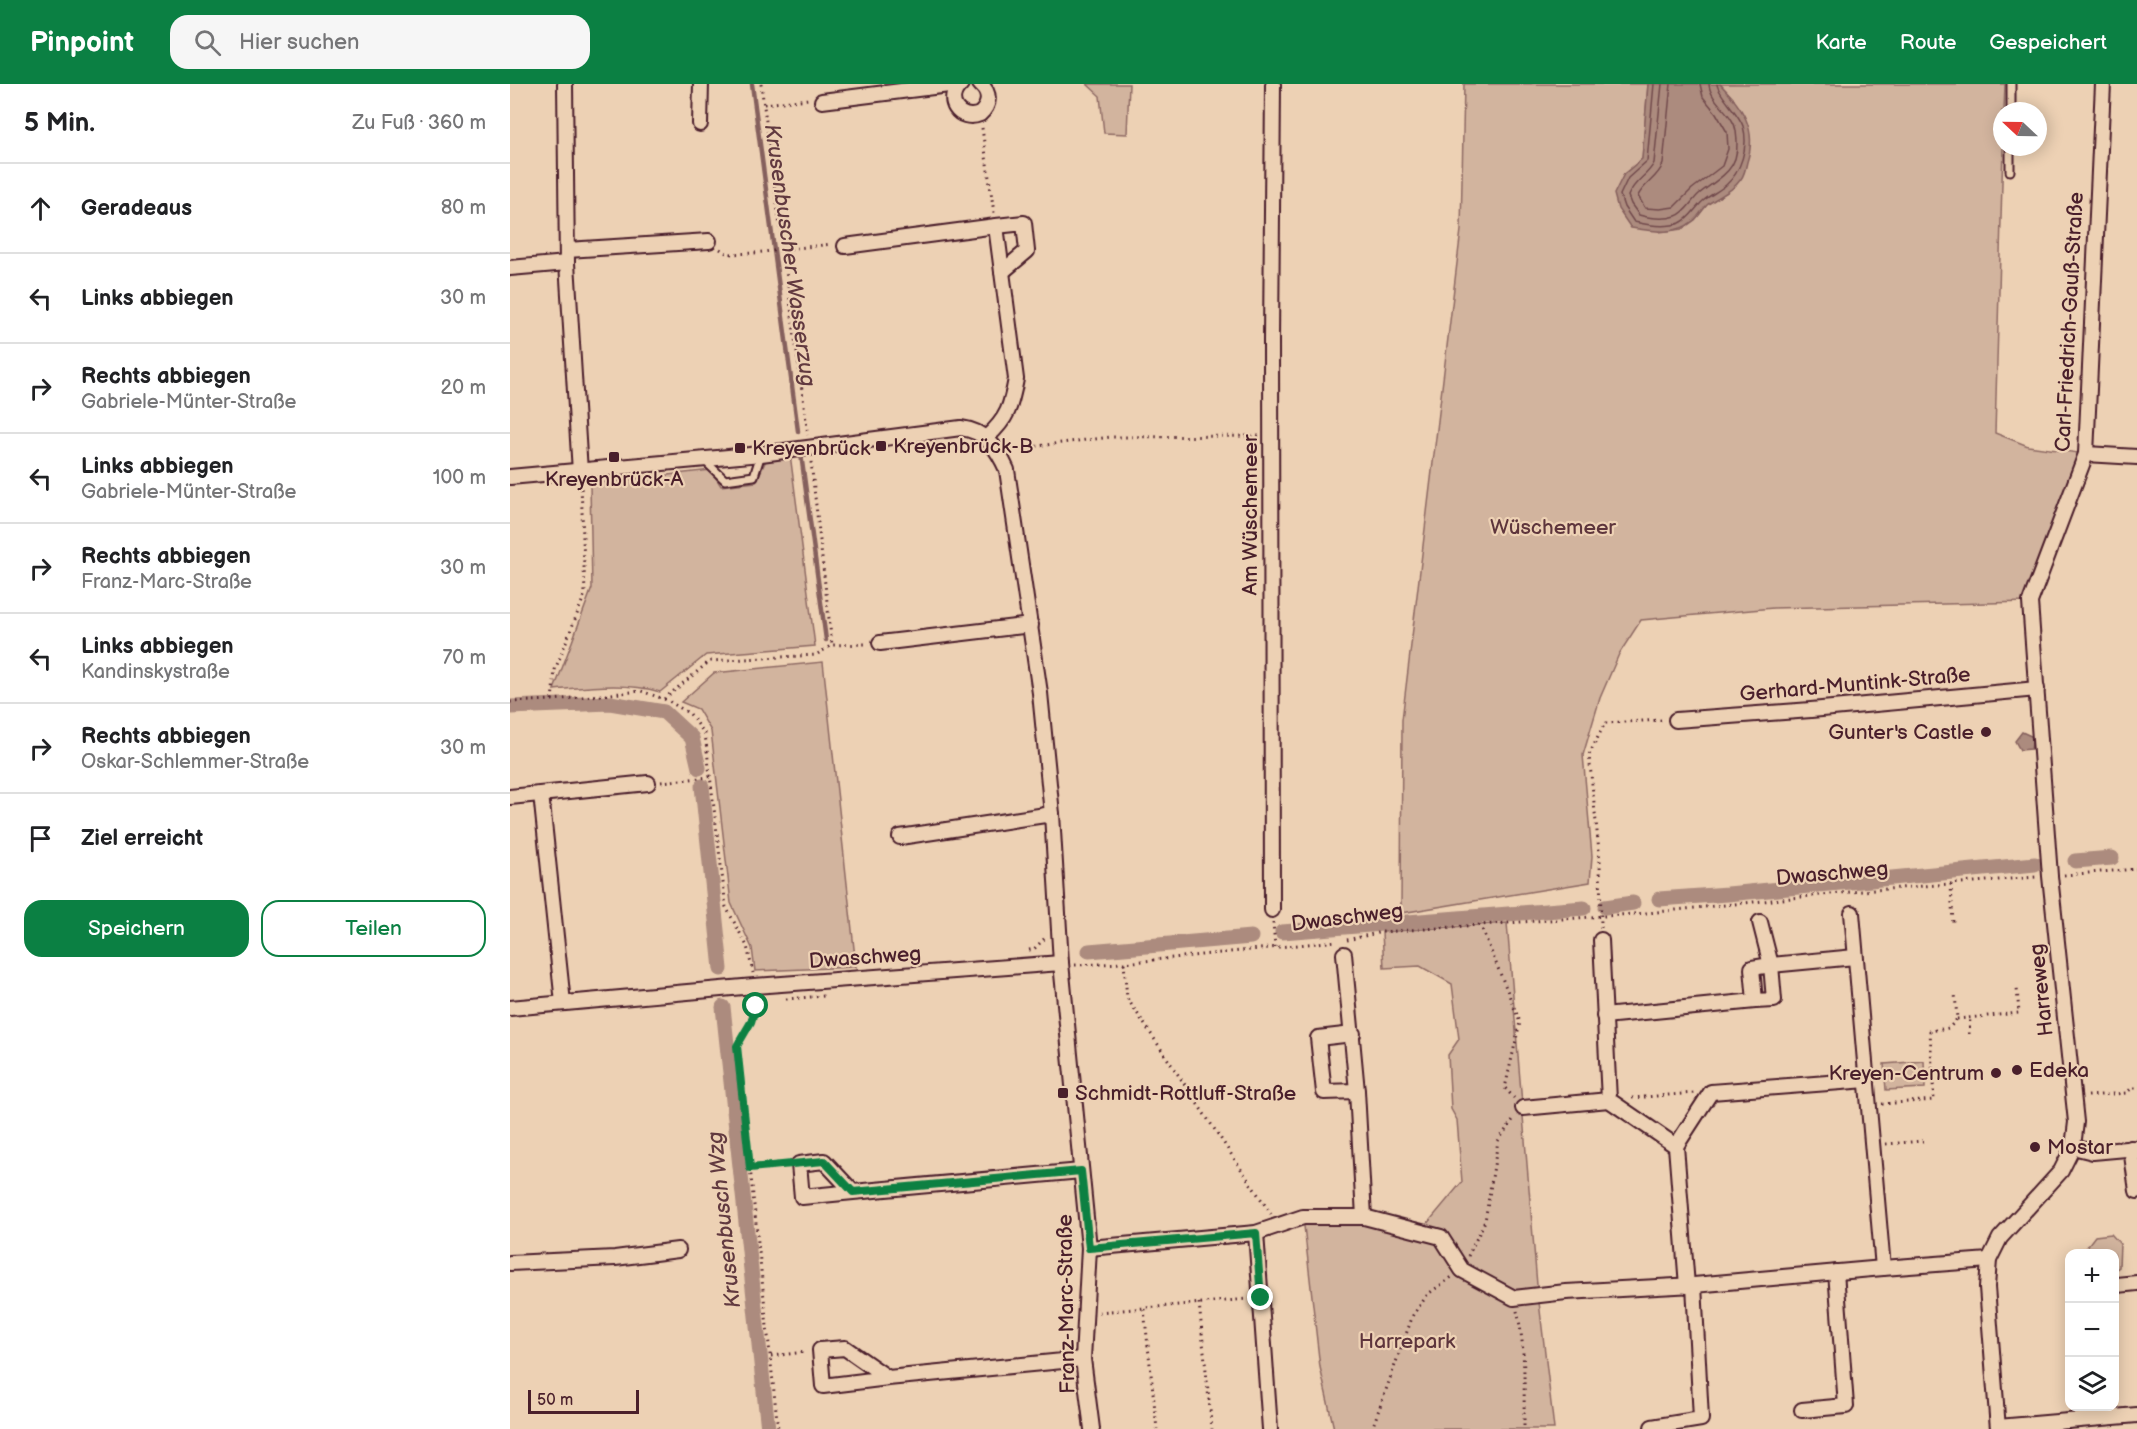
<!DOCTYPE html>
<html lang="de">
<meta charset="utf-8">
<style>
body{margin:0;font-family:"Balsamiq Sans",sans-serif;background:#f6f6f6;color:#202124}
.controls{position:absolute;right:18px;bottom:18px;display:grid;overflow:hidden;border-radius:12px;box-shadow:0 3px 15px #0003}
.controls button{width:54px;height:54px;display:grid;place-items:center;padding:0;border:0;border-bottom:2px solid #e0e0e0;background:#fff;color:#202124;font:30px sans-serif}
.compass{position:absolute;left:1483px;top:18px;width:54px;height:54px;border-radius:50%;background:#fff;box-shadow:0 3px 15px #0003;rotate:292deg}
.scale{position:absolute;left:18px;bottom:15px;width:111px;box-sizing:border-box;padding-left:6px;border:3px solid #4a1f2b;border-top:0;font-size:16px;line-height:21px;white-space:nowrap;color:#4a1f2b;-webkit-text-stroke:4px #edd1b4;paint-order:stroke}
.stop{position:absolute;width:18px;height:18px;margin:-14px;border:4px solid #0b8043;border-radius:50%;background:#fff}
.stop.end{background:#0b8043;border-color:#fff;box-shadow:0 2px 6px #0008}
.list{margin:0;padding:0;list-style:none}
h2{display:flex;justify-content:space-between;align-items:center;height:78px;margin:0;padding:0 24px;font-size:26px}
h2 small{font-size:20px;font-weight:400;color:#757577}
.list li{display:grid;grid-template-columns:39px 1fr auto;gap:18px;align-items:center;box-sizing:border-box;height:90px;padding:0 24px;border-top:2px solid #e0e0e0}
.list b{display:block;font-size:22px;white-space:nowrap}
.list p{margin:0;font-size:20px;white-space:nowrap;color:#757577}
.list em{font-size:20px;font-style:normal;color:#757577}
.actions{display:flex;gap:12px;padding:18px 24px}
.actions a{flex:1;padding:14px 0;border:2px solid #0b8043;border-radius:18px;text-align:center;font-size:21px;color:#0b8043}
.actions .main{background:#0b8043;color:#fff}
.icon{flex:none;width:33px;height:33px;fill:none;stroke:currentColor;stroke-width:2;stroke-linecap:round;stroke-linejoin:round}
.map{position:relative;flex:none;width:1627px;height:1345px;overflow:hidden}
header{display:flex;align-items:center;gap:36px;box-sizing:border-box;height:84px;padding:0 30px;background:#0b8043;color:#fff}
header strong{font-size:28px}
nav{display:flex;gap:33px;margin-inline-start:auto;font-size:21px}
.search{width:420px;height:54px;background:#f6f6f6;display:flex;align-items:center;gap:15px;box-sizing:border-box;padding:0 21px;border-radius:18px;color:#757577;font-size:22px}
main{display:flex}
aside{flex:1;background:#fff}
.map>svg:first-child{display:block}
</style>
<header>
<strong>Pinpoint</strong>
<div class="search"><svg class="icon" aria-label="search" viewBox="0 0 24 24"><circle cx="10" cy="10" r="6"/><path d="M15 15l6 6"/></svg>Hier suchen</div>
<nav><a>Karte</a><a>Route</a><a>Gespeichert</a></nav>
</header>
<main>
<aside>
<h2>5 Min.<small>Zu Fuß · 360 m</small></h2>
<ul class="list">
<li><svg class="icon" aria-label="ahead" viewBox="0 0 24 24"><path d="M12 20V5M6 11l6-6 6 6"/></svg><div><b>Geradeaus</b></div><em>80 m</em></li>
<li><svg class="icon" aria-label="left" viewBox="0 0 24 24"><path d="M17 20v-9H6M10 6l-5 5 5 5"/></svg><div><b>Links abbiegen</b></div><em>30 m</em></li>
<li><svg class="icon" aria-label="right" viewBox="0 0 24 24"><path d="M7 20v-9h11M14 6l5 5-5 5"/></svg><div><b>Rechts abbiegen</b><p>Gabriele-Münter-Straße</p></div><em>20 m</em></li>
<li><svg class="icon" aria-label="left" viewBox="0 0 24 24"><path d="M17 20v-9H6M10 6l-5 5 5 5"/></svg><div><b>Links abbiegen</b><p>Gabriele-Münter-Straße</p></div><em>100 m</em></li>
<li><svg class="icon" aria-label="right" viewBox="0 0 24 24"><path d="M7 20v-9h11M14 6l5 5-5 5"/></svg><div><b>Rechts abbiegen</b><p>Franz-Marc-Straße</p></div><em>30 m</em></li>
<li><svg class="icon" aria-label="left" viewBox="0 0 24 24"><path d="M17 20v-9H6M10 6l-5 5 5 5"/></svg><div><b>Links abbiegen</b><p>Kandinskystraße</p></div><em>70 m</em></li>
<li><svg class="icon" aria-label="right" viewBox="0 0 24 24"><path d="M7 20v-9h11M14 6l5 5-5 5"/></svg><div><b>Rechts abbiegen</b><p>Oskar-Schlemmer-Straße</p></div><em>30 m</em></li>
<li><svg class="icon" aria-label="arrive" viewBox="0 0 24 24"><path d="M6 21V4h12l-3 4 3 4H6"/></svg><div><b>Ziel erreicht</b></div></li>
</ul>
<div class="actions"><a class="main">Speichern</a><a>Teilen</a></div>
</aside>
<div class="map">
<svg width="1627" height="1345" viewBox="0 0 1627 1345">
<rect width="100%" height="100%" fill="#edd1b4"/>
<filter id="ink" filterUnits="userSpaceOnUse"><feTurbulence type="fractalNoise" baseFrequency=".0167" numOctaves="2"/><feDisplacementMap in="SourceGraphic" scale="12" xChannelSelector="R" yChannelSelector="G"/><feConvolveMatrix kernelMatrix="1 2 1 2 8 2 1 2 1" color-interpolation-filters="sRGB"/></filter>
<g filter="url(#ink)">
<g fill="#d2b49e" stroke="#8e6a64" stroke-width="1.5">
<polygon points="577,0 619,0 617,50 594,49 590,12"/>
<polygon points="954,0 1138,0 1132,75 1114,90 1150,148 1172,145 1185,136 1197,121 1218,107 1224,15 1210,0 1495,0 1494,27 1492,27 1493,63 1485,349 1518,362 1576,370 1520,518 1263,524 1131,536 1109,570 1090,614 1073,671 1082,772 1080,798 891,829 892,636 951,146"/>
<path d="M280 370 305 562 196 571 150 608C116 598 79 603 44 606L82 504 80 400 201 386 211 402 246 398 257 374Z"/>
<polygon points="313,578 346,883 245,887 242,864 221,819 201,647 188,625 171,618 204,589"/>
<polygon points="997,839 1027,1201 1044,1345 824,1345 810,1283 793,1133 854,1133 911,1147 952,1098 947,1036 941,1025 938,971 949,955 942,900 910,882 874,884 872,848"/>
<polygon points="1414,977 1415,1004 1376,1006 1374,980"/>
<polygon points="1601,1150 1610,1160 1609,1183 1605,1186 1604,1170 1572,1169 1585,1152"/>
</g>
<g fill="#ac8b7e" stroke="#85605d" stroke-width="1.5">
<path d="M1138 0H1210C1232 23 1248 45 1237 78 1236 83 1234 91 1231 95 1223 107 1209 112 1198 120 1192 125 1189 133 1183 137 1165 152 1142 147 1121 144L1108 125 1104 110 1114 90 1132 75Z"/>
<polygon points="1512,648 1523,653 1521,665 1510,666 1505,657"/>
</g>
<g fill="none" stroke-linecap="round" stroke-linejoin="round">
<g stroke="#714a4c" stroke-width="1.5">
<path d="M1144 0 1137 77 1118 94 1110 111 1114 123 1124 138C1137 141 1156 144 1170 139 1180 135 1185 124 1193 117 1200 111 1209 107 1216 101 1231 88 1239 62 1233 42 1229 29 1208 11 1207 0"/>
<path d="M1152 0 1144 79C1137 93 1125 95 1118 112L1121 120 1129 131C1140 134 1154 136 1166 132 1176 129 1181 117 1189 110 1214 90 1232 85 1226 47 1224 29 1200 18 1199 0"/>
<path d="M1161 0 1153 80C1148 94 1134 99 1128 112L1135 124 1150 125 1164 123 1182 105 1212 82 1218 65 1217 48 1206 29 1193 13 1190 0"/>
</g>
<g stroke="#85605d" stroke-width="4.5">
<polyline points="242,0 288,347"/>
<polyline points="291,370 316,556"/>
</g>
<g stroke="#ac8b7e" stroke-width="15">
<polyline points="0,623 100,619 154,628 182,654 189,684"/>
<polyline points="192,702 211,885"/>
<polyline points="1565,777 1602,774"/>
<polyline points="1149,815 1218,810 1525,780"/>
<polyline points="1095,823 1123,819"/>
<polyline points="772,848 1074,824"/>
<polyline points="579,867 741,853"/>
<polyline points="213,923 258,1345"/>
</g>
<defs>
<g id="service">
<polyline points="1501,27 1501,0"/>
<polyline points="1500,87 1500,63"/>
<polyline points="194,376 215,396 244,392 251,370"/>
</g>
<g id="minor">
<polyline points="55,0 57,179 70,388"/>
<path d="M451 0C433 15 449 39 470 30 480 21 481 9 470 0"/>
<polyline points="312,17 439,1 448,2"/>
<polyline points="190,40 191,0"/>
<polyline points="486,142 514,139 517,167 492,188"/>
<path d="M335 162 486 142 506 295C501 322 498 334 477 353"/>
<polyline points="57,166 199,157"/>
<polyline points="0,184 57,179"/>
<polyline points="1576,370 1627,373"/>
<path d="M0 393 251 370 451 344C476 347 487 364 497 386L530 609 542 730 551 879 579 1164 573 1275 582 1345"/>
<polyline points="370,559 521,541"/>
<polyline points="1166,636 1301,626 1527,605"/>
<polyline points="31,710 53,919"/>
<polyline points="0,713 138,699"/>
<polyline points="390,753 542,730"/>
<polyline points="762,826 761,257 763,0"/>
<polyline points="1342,829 1373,1184"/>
<polyline points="1250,838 1261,881 1345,873"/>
<polyline points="1091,856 1099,1016 1166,1062"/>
<polyline points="834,870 847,1007 854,1133"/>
<polygon points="1261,881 1264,916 1245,917 1242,884"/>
<polyline points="0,924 244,902 551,879"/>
<polyline points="1094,932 1245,917"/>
<polyline points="843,950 808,954 814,1008 847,1007"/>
<polyline points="1013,1024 1099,1016"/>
<polyline points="1166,1062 1201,1008 1357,996"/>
<polyline points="1166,1062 1177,1202"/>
<polyline points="1563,1063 1583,1068 1627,1064"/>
<polyline points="1621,1064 1627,1107"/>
<polyline points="343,1108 292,1113 289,1080 314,1077 343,1108 571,1087"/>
<polyline points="746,1149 760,1345"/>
<polyline points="579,1164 746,1149 793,1133 854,1133 931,1153 952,1186 1004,1214 1056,1208 1184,1201 1373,1184 1479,1176"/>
<polyline points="0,1179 105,1174 168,1166"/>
<polyline points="1607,1201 1627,1199"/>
<polyline points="378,1294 313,1302 310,1266 335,1264 378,1294 573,1275"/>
<polyline points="1292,1326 1336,1322 1326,1188"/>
<polyline points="1142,1343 1191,1335 1184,1201"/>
<polyline points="1488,1343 1627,1331"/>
<polyline points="1488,1345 1477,1203 1479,1176 1490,1154 1551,1087 1563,1063 1566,1038 1540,792 1520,518 1576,370 1593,0"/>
</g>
</defs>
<use href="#service" stroke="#4a1f2b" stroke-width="11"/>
<use href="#minor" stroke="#4a1f2b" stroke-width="18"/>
<g stroke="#4a1f2b" stroke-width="3" stroke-dasharray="1.5 4.5" stroke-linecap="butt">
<polyline points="251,0 298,351"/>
<polyline points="254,20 299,15"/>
<polyline points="472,44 484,129"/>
<polyline points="210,165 218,170 244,169 322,160"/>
<polyline points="502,365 601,353 749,352"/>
<polyline points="301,378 322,561"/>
<polyline points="154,615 200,577 306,571 322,561 357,560"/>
<polyline points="42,616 45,586 75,510 71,399"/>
<polyline points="0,618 42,616 131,607 157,616 180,630 195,650 216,823 237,862 243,889"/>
<polyline points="151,698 200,693"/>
<polyline points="1554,791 1627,785"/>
<polyline points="1441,800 1443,840"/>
<polyline points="763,838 765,863"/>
<polyline points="970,840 1010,938 995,1004 1004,1014"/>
<polyline points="1091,844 1090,776 1079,671 1095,639 1152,636"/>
<polyline points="837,856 872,848 1137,829 1340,808 1526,793"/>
<polyline points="519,866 524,865 535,854"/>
<polyline points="614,879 617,914 761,1130"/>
<polyline points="565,881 614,879 827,857"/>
<polyline points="276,915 314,912"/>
<polyline points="247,916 241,938 227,962 268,1345"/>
<polyline points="1447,935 1509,929 1507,904"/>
<polyline points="1459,950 1460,934"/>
<polyline points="1578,1012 1616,1009 1622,1004 1627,1004"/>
<polyline points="1122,1014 1184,1009"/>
<polyline points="1372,1020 1424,1016 1420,947 1439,944 1447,935 1445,909"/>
<polyline points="1376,1060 1413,1057"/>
<polyline points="240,1084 275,1081"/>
<polyline points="958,1172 975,1137 988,1057 1005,1033"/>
<polyline points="689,1219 702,1345"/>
<polyline points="634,1225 647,1345"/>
<path d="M1007 1227C1016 1265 1014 1306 1014 1345"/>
<polyline points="589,1228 738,1215"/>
<polyline points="261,1272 296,1268"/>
<polyline points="864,1345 863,1342 903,1231 918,1210 942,1193"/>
</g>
<use href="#service" stroke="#edd1b4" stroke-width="7"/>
<use href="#minor" stroke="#edd1b4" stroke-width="14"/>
</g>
</g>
<g fill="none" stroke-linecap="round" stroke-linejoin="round" filter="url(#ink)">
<polyline stroke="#0b8043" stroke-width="8" points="246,922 241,938 227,962 240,1084 314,1077 343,1108 571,1087 579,1164 746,1149 751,1214"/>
</g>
<g fill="#4a1f2b" stroke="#edd1b4" stroke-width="2">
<rect x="365" y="356" width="12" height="12" rx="3"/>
<rect x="224" y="358" width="12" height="12" rx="3"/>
<rect x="98" y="367" width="12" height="12" rx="3"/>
<circle cx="1476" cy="648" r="6"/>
<circle cx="1507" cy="986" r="6"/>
<circle cx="1486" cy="989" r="6"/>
<rect x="547" y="1003" width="12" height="12" rx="3"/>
<circle cx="1525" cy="1063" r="6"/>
</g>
<g text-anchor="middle" stroke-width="4.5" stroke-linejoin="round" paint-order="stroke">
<g font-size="21" fill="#4a1f2b" stroke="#edd1b4">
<text transform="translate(1559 238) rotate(-87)" y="7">Carl-Friedrich-Gauß-Straße</text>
<text transform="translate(740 431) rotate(-90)" y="7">Am Wüschemeer</text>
<text transform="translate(1345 600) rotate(-5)" y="7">Gerhard-Muntink-Straße</text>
<text transform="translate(1322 789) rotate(-5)" y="7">Dwaschweg</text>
<text transform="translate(837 833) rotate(-7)" y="7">Dwaschweg</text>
<text transform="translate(355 873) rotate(-4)" y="7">Dwaschweg</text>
<text transform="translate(1531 906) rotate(-96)" y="7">Harreweg</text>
<text transform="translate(556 1220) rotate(-91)" y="7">Franz-Marc-Straße</text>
</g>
<g font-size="21" fill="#4a1f2b" stroke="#edd1b4" text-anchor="start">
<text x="383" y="369">Kreyenbrück-B</text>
<text x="242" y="371">Kreyenbrück</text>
<text x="104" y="402" text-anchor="middle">Kreyenbrück-A</text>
<text x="1464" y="655" text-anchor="end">Gunter's Castle</text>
<text x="1519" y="993">Edeka</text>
<text x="1474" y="996" text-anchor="end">Kreyen-Centrum</text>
<text x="565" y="1016">Schmidt-Rottluff-Straße</text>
<text x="1537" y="1070">Mostar</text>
</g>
<g font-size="21" fill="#5e353c" stroke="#edd1b4">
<text x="1043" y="450">Wüschemeer</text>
<text x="897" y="1264">Harrepark</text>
</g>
<g font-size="22" font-style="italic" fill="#623a40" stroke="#edd1b4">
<text transform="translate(281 171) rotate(82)" y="8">Krusenbuscher Wasserzug</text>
<text transform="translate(213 1136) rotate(-96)" y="8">Krusenbusch Wzg</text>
</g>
</g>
</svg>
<div class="controls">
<button>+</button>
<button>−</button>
<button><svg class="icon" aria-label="layers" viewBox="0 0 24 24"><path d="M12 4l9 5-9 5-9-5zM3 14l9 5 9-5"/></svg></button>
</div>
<svg class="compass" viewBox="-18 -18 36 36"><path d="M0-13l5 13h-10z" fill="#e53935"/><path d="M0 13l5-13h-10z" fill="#757577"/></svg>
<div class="scale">50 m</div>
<div class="stop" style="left:246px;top:922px"></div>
<div class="stop end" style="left:751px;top:1214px"></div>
</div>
</main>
